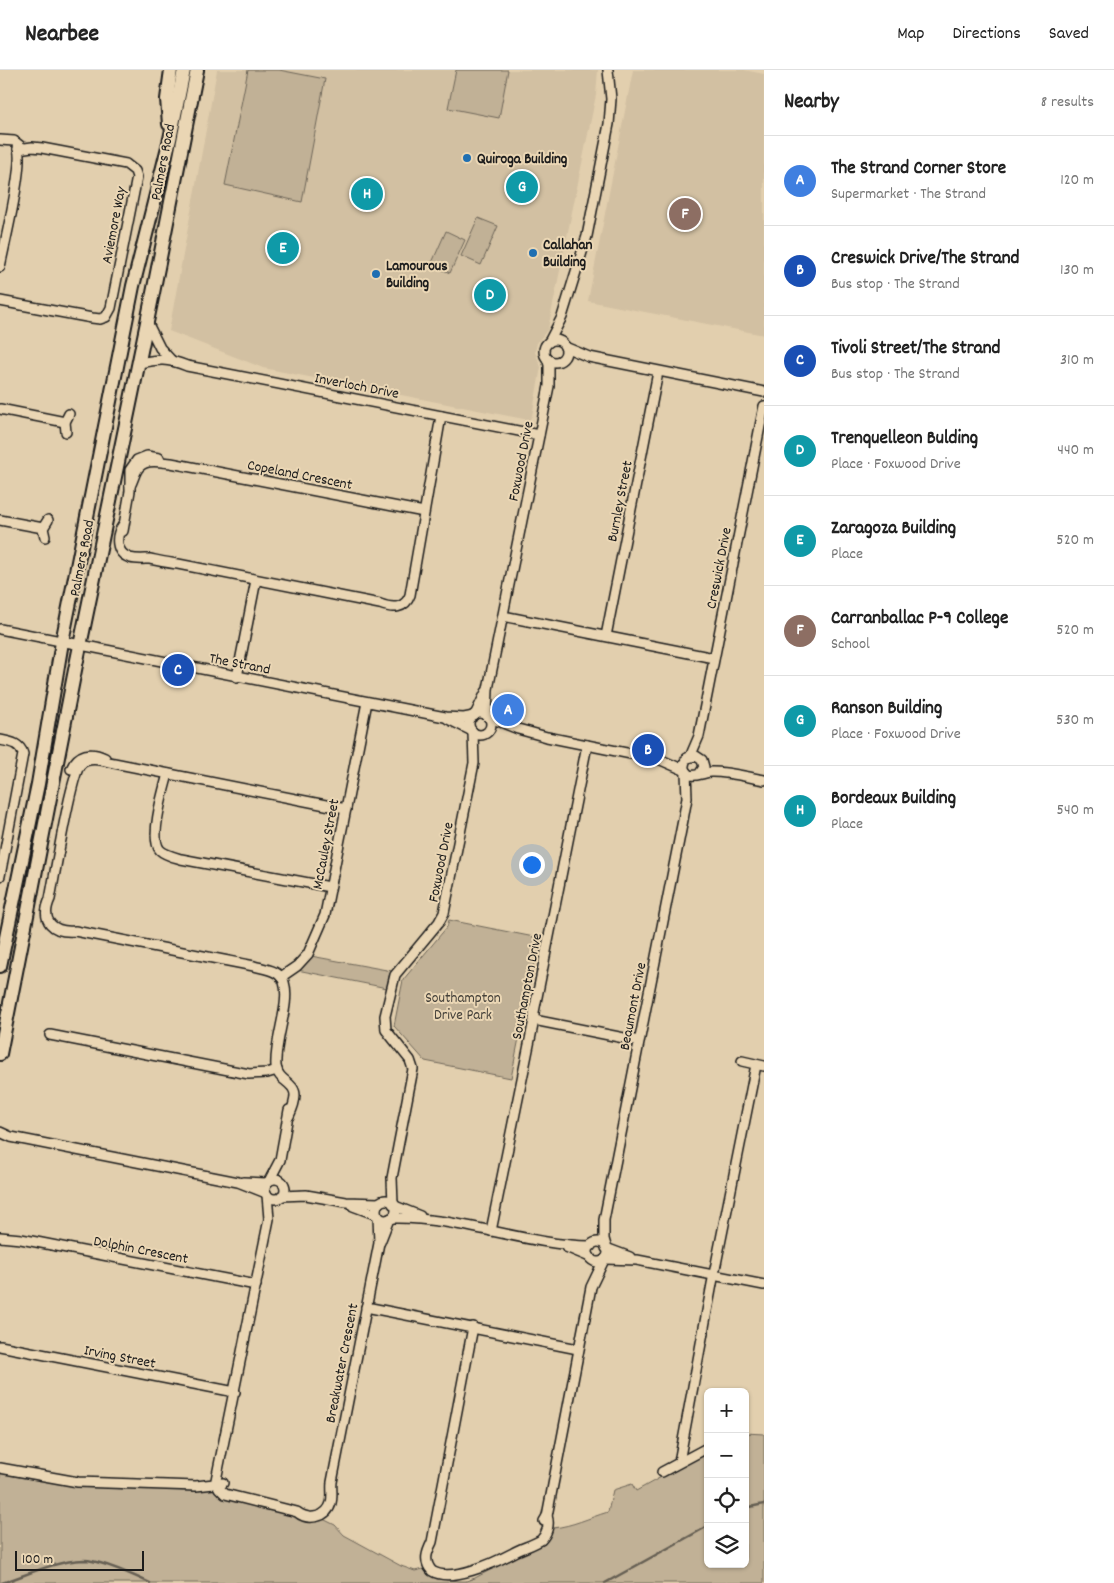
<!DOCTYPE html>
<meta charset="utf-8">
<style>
body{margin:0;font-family:Dekko,sans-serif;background:#f2f2f2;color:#222}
.controls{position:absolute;right:15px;bottom:15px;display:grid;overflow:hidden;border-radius:8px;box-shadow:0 1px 4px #0004}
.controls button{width:45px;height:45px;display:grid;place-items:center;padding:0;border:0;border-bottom:1px solid #e0e0e0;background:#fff;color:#222;font:25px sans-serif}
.scale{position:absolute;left:15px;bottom:12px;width:129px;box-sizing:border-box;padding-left:5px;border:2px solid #1c1c1c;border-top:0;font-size:14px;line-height:18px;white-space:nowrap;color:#1c1c1c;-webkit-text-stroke:4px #ead6b4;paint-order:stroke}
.you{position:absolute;left:531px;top:794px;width:18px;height:18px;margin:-12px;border:4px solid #fff;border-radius:50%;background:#1a73e8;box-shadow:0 0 0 8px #1a73e833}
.badge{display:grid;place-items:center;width:32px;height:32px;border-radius:50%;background:#1f6fb2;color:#fff;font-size:16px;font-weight:700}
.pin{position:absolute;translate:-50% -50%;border:2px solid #fff;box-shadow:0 1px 5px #0006}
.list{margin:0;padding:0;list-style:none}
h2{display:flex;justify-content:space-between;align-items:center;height:65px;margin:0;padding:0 20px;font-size:21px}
h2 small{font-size:16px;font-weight:400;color:#767676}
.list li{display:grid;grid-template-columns:32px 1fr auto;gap:15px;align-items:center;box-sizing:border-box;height:90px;padding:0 20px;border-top:1px solid #e0e0e0}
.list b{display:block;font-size:19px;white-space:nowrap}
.list p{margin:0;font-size:16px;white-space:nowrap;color:#767676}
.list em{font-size:16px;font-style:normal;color:#767676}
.icon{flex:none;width:28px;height:28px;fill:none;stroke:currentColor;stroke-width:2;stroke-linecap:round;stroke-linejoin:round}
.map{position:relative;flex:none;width:764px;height:1513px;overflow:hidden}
header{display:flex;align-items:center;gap:30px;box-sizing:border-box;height:70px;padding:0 25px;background:#fff;border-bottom:1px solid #e0e0e0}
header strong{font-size:24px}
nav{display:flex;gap:28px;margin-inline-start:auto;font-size:18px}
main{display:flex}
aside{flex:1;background:#fff}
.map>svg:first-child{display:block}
</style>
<header>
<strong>Nearbee</strong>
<nav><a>Map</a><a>Directions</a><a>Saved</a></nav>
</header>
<main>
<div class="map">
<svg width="764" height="1513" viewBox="0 0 764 1513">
<rect width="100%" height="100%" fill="#e2cfae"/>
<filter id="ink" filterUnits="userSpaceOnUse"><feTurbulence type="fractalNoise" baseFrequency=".02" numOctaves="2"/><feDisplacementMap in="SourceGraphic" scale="10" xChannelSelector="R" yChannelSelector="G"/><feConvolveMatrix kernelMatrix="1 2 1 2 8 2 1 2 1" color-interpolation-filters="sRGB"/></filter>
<g filter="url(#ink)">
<g fill="#d2c0a2">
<polygon points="217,0 598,0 596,25 548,259 537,273 535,282 541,297 532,346 529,350 263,298 169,261"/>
<polygon points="633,0 744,0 764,4 764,265 588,231"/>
</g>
<g fill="#c1b196" stroke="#6e6659">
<polygon points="248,0 279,0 325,9 302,132 225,115"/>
<polygon points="456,0 508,0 499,48 448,38"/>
<polygon points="478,148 498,156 481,195 461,186"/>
<polygon points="446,161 465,170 450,203 431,195"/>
<polygon points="449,850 539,868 511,1008 425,991 394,956 403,910 447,857"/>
<polygon points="311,886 392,901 389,906 387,918 297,900"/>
<path d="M745 1363 764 1364V1513H0V1401L219 1420 323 1449 335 1455 344 1465 401 1496 415 1501 423 1499 440 1508 459 1511H466L475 1508 531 1478 553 1458C573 1456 588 1448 608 1442L613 1420 632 1414 636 1421 708 1381V1494H745Z"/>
</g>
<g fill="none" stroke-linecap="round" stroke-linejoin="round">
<g stroke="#655e52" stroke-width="2.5">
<polyline points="745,1438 764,1434"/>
<path d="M2 1513C29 1504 55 1491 84 1490 101 1490 135 1506 150 1513"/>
<polyline points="605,1513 708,1456"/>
</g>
<defs>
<g id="minor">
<polyline points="0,70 14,71 23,78"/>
<path d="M0 197C4 176 24 95 18 79"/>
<polyline points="0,231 92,248 100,249 106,247 111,238 137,107 135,101 126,94 42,78 32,77 18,79"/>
<polyline points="147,252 160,278 171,290"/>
<circle cx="555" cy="281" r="11"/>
<polyline points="549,272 562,247 587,166 609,54 611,29 608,0"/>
<polyline points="565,277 589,287 764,322"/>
<path d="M139 293C159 289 167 288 187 296L539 365"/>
<polyline points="0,339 65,352"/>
<polyline points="66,362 65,352 69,344"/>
<path d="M130 416C133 411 134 405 137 400 144 388 159 392 171 393L424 442"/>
<polyline points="0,450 43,458"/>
<path d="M123 455C115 466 115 483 130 488 137 490 144 489 150 489 160 491 169 493 178 494L380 534C393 539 405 539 410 525L441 346"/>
<polyline points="123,461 130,421 130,400 137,390 147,386 159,388"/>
<polyline points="45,467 43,458 48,450"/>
<polyline points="503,546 714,588"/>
<polyline points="0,559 445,647 464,648 474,646"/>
<polyline points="606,566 658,302"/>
<polyline points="237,607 256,510"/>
<circle cx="480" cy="654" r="11"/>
<polyline points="475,645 486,622"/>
<polyline points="487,646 488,619 549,316 549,295 547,288"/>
<polyline points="488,647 518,659 547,667 661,690 684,700"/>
<polyline points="448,649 472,661"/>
<path d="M0 670C10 672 20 673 23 684L0 806"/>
<polyline points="690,687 699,666 764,336"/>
<path d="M71 699C78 683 91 681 105 688"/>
<path d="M700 703 704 697 702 690 696 686 687 688C683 694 682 701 689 705 695 707 706 702 712 702 730 702 747 707 764 710"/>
<path d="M168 704C164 719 149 768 160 780 165 785 174 787 181 789L330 817"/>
<polyline points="281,907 297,896 308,884 325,845 367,632"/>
<polyline points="534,950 639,971"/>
<polyline points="50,965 249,1004 267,1003 277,1000"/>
<polyline points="742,991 764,996"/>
<path d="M289 1046C307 1008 279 1018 276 996 274 970 291 934 284 912 280 900 264 899 254 896L75 861C53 863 40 851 50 829 54 810 71 703 81 694 89 686 104 691 114 693L346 739"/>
<polyline points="0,1062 11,1067 238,1112 266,1123"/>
<circle cx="275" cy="1119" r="10"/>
<polyline points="269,1111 280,1090 289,1040"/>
<polyline points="243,1112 267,1113"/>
<path d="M267 1125 269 1149 216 1410 219 1418 225 1424 297 1442C308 1451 327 1448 331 1433 333 1426 331 1419 332 1412L379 1173 378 1146"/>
<polyline points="281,1126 306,1125 346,1132 379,1133"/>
<circle cx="386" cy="1140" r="10"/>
<polyline points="393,1134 392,1108 413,999 410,990 386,960 385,946 395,905 439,852 444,843 474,693 473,663"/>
<polyline points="353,1136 377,1145"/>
<polyline points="395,1136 420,1146"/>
<path d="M391 1148C459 1146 523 1175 591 1176"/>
<polyline points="491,1161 534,950 534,942 587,675"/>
<polyline points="0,1167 21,1169 256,1215"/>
<polyline points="380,1172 389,1149"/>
<circle cx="598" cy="1182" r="10"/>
<polyline points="606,1176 604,1169 604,1150 683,750 687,728 686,702"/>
<polyline points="566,1177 590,1187"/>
<polyline points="606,1178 630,1187"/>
<polyline points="605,1189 637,1190 764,1215"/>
<polyline points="366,1237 578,1279"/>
<path d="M473 1257 432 1472C427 1482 423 1491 432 1501 451 1513 494 1493 513 1483 522 1478 533 1475 541 1470 547 1464 550 1454 547 1446"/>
<polyline points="0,1276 235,1322"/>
<polyline points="679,1392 712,1214 756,995"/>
<polyline points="0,1398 78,1412 196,1416 223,1413"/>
<polyline points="662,1402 705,1379"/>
<polyline points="544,1451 547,1446 591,1217 604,1190"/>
</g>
<g id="secondary">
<polyline points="169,54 167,29 171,0"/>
<polyline points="0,896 38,714 62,572 133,216 170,69 184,0"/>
<polyline points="0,984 75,600 153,223 197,0"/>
</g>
</defs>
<use href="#minor" stroke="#1c1c1c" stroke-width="12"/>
<use href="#secondary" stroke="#1c1c1c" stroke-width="16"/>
<use href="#minor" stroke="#ead6b4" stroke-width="9"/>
<use href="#secondary" stroke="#ead6b4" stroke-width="12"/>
</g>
</g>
<g fill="#1f6fb2" stroke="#ead6b4" stroke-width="2">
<circle cx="467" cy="88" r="5"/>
<circle cx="533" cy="183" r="5"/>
<circle cx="376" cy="204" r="5"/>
</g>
<g text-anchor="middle" stroke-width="4" stroke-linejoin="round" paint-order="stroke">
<g font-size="15" font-weight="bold" fill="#1c1c1c" stroke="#ead6b4" text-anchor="start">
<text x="477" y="93">Quiroga Building</text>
<text x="543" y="179">Callahan<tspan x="543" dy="17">Building</tspan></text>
<text x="386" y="200">Lamourous<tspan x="386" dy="17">Building</tspan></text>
</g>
<g font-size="15" fill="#1c1c1c" stroke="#ead6b4">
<text transform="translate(162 92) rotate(-79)" y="5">Palmers Road</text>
<text transform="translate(113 155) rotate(-79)" y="5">Aviemore Way</text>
<text transform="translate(357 315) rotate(11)" y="5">Inverloch Drive</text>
<text transform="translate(520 391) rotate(-79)" y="5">Foxwood Drive</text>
<text transform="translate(300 404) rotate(11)" y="5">Copeland Crescent</text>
<text transform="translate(619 431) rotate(-79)" y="5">Burnley Street</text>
<text transform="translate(81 488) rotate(-79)" y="5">Palmers Road</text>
<text transform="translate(718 498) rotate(-79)" y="5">Creswick Drive</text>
<text transform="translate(240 593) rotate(11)" y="5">The Strand</text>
<text transform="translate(325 774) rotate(-79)" y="5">McCauley Street</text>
<text transform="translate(440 792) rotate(-79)" y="5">Foxwood Drive</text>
<text transform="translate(526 916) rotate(-79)" y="5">Southampton Drive</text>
<text transform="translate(632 936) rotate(-79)" y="5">Beaumont Drive</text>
<text transform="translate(141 1179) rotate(11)" y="5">Dolphin Crescent</text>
<text transform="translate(120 1286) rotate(11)" y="5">Irving Street</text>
<text transform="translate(341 1293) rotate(-79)" y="5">Breakwater Crescent</text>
</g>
<g font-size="15" fill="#45413a" stroke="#ead6b4">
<text x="463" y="932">Southampton<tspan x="463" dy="17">Drive Park</tspan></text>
</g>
</g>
</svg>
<div class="controls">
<button>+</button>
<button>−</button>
<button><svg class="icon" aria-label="locate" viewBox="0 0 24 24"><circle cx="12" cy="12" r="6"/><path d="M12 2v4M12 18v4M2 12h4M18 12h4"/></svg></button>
<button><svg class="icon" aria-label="layers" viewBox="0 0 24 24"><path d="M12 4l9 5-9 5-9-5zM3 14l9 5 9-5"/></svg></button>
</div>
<div class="scale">100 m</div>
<div class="you"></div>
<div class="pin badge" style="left:508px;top:640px;background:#3f7fe0">A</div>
<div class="pin badge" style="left:648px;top:680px;background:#1a4fb4">B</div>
<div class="pin badge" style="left:178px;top:600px;background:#1a4fb4">C</div>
<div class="pin badge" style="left:490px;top:225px;background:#0f9aa8">D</div>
<div class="pin badge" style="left:283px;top:178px;background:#0f9aa8">E</div>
<div class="pin badge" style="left:685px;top:144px;background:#8d6e63">F</div>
<div class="pin badge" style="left:522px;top:117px;background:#0f9aa8">G</div>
<div class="pin badge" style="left:367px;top:124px;background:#0f9aa8">H</div>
</div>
<aside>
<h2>Nearby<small>8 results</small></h2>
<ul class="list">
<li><span class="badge" style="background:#3f7fe0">A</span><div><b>The Strand Corner Store</b><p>Supermarket · The Strand</p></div><em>120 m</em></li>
<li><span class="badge" style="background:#1a4fb4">B</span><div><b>Creswick Drive/The Strand</b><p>Bus stop · The Strand</p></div><em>130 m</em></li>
<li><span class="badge" style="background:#1a4fb4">C</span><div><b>Tivoli Street/The Strand</b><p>Bus stop · The Strand</p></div><em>310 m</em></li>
<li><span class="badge" style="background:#0f9aa8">D</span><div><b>Trenquelleon Bulding</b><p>Place · Foxwood Drive</p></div><em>440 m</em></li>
<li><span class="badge" style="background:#0f9aa8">E</span><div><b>Zaragoza Building</b><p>Place</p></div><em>520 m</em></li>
<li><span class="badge" style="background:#8d6e63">F</span><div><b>Carranballac P-9 College</b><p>School</p></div><em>520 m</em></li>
<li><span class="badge" style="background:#0f9aa8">G</span><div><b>Ranson Building</b><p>Place · Foxwood Drive</p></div><em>530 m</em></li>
<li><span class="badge" style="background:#0f9aa8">H</span><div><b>Bordeaux Building</b><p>Place</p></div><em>540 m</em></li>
</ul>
</aside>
</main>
